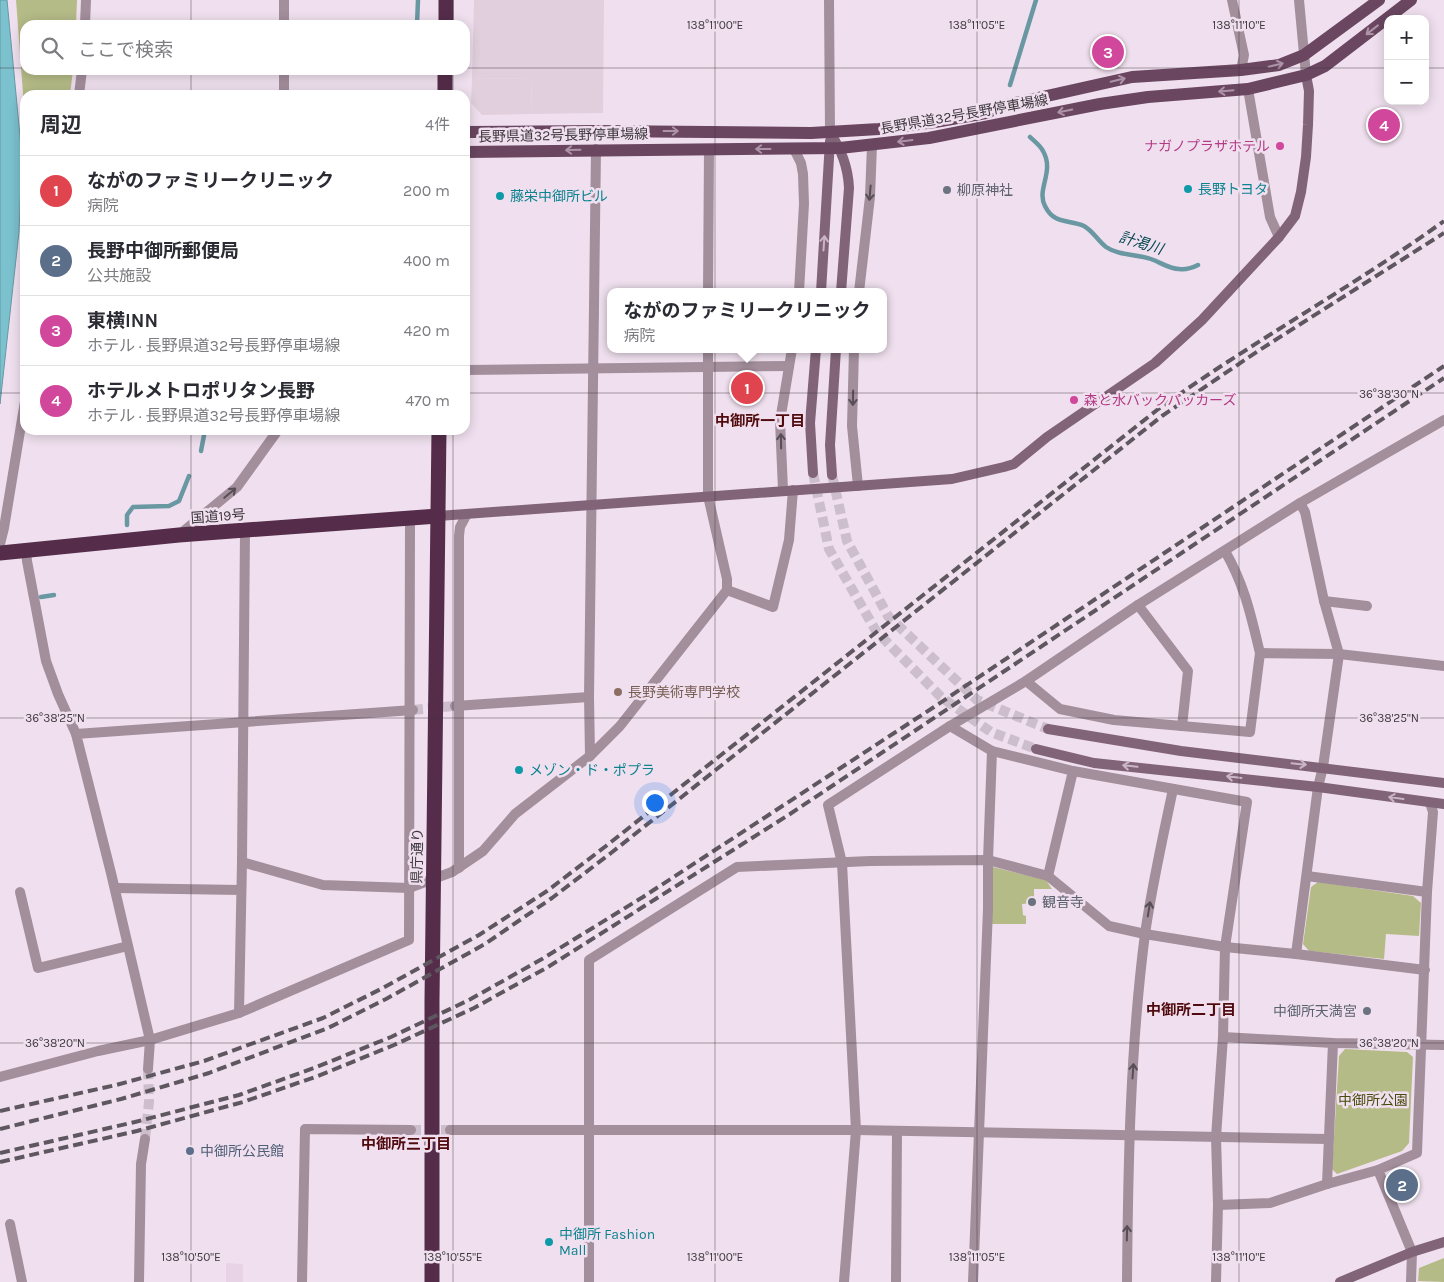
<!DOCTYPE html>
<html lang="ja">
<meta charset="utf-8">
<style>
body{margin:0;font-family:Karla,"Noto Sans JP",sans-serif;background:#f7f7f7;color:#2b2b33}
.controls{position:absolute;right:15px;top:15px;display:grid;overflow:hidden;border-radius:10px;box-shadow:0 2px 12px #0003}
.controls button{width:45px;height:45px;display:grid;place-items:center;padding:0;border:0;border-bottom:1px solid #e1e1e2;background:#fff;color:#2b2b33;font:25px sans-serif}
.you{position:absolute;left:654px;top:802px;width:18px;height:18px;margin:-12px;border:4px solid #fff;border-radius:50%;background:#1a73e8;box-shadow:0 0 0 8px #1a73e833}
.badge{display:grid;place-items:center;width:32px;height:32px;border-radius:50%;background:#1a73e8;color:#fff;font-size:16px;font-weight:700}
.pin{position:absolute;translate:-50% -50%;border:2px solid #fff;box-shadow:0 1px 5px #0006}
.popup{position:absolute;left:607px;top:288px;width:280px;height:65px;box-sizing:border-box;display:grid;place-content:center;border-radius:10px;background:#fff;filter:drop-shadow(0 1px 4px #0005);font-size:16px;white-space:nowrap;color:#7c7c81}
.popup b{font-size:19px;color:#2b2b33}
.popup::after{content:'';position:absolute;left:50%;top:100%;margin-left:-10px;border:10px solid transparent;border-top-color:#fff}
.list{margin:0;padding:0;list-style:none}
h2{display:flex;justify-content:space-between;align-items:center;height:65px;margin:0;padding:0 20px;font-size:21px}
h2 small{font-size:16px;font-weight:400;color:#7c7c81}
.list li{display:grid;grid-template-columns:32px 1fr auto;gap:15px;align-items:center;box-sizing:border-box;height:70px;padding:0 20px;border-top:1px solid #e1e1e2}
.list b{display:block;font-size:19px;white-space:nowrap}
.list p{margin:0;font-size:16px;white-space:nowrap;color:#7c7c81}
.list em{font-size:16px;font-style:normal;color:#7c7c81}
.icon{flex:none;width:28px;height:28px;fill:none;stroke:currentColor;stroke-width:2;stroke-linecap:round;stroke-linejoin:round}
.map{position:relative;flex:none;width:1444px;height:1282px;overflow:hidden}
.search{position:absolute;background:#fff;box-shadow:0 2px 12px #0003;left:20px;top:20px;width:450px;height:55px;display:flex;align-items:center;gap:12px;box-sizing:border-box;padding:0 18px;border-radius:15px;color:#7c7c81;font-size:19px}
.panel{position:absolute;background:#fff;box-shadow:0 2px 12px #0003;left:20px;top:90px;width:450px;height:345px;border-radius:15px}
.map>svg:first-child{display:block}
</style>
<div class="map">
<svg width="1444" height="1282" viewBox="0 0 1444 1282">
<rect width="100%" height="100%" fill="#f0e0ef"/>
<polygon fill="#e2cfde" points="472,78 532,79 531,114 482,115 471,103"/>
<polygon fill="#e2cfdd" points="474,0 604,0 603,113 531,114 532,79 472,78"/>
<polygon fill="#e8d2e6" points="226,1263 243,1264 243,1282 226,1282"/>
<g fill="#b5bb87">
<polygon points="16,0 77,0 76,25 25,25 25,70 73,70 70,95 25,95 25,120"/>
<polygon points="993,867 1046,880 1052,889 1034,889 1034,903 1022,904 1023,915 1026,916 1026,924 989,924"/>
<polygon points="1318,882 1413,896 1421,903 1419,936 1386,934 1384,959 1309,951 1303,944 1311,887"/>
<polygon points="1345,1049 1407,1052 1413,1057 1409,1143 1402,1151 1337,1174 1332,1169 1339,1056"/>
<polygon points="1444,1258 1444,1282 1418,1281 1419,1268"/>
</g>
<polygon fill="#7bc1ce" stroke="#6998a3" points="0,0 7,0 22,157 19,232 0,404"/>
<g fill="none" stroke-linecap="round" stroke-linejoin="round">
<g stroke="#6998a3" stroke-width="4.5">
<polyline points="417,25 418,0"/>
<polyline points="1010,85 1036,0"/>
<path d="M1030 137C1034 141 1040 145 1043 151 1055 172 1036 189 1045 206 1054 225 1069 219 1084 226 1093 231 1098 241 1106 247 1119 256 1137 254 1151 259 1160 262 1169 269 1179 269 1186 270 1192 268 1198 265"/>
<polyline points="201,451 205,430"/>
<polyline points="127,525 127,515 133,507 169,506 179,501 189,476"/>
<polyline points="41,597 54,595"/>
</g>
<g stroke="#ccbecc" stroke-width="10" stroke-dasharray="10 5" stroke-linecap="butt">
<polyline points="413,710 454,706"/>
<polyline points="411,1130 450,1130"/>
<polyline points="145,1139 149,1102 148,1069"/>
</g>
<g stroke="#ccbecc" stroke-width="10" stroke-dasharray="10 5" stroke-linecap="butt">
<polyline points="813,473 829,549 876,631 941,697 991,732 1036,749"/>
<polyline points="832,475 847,541 888,616 977,700 1048,729"/>
</g>
<g stroke="#a38e9c" stroke-width="10">
<polyline points="829,0 830,132"/>
<polyline points="1232,0 1244,55 1241,70"/>
<polyline points="1299,0 1306,75"/>
<polyline points="85,25 86,0"/>
<polyline points="284,25 284,0"/>
<polyline points="1248,89 1270,217 1279,237"/>
<polyline points="79,95 82,70"/>
<polyline points="284,95 284,70"/>
<polyline points="794,149 801,163 803,174 804,204 799,292"/>
<polyline points="708,292 709,149"/>
<polyline points="859,292 870,197 872,145"/>
<polyline points="854,349 852,426 858,486"/>
<polyline points="465,370 789,366"/>
<polyline points="783,490 780,421 792,349"/>
<polyline points="180,534 237,487 278,430"/>
<polyline points="0,544 4,528 25,401"/>
<polyline points="26,550 27,561 46,661 58,694 76,734"/>
<path d="M1225 551C1245 586 1251 616 1260 653"/>
<polyline points="727,590 773,607 789,540 793,490"/>
<polyline points="1324,601 1367,606"/>
<polyline points="1138,605 1188,671 1182,726"/>
<polyline points="1026,681 1060,709 1114,720 1250,732 1260,653 1339,654 1444,666"/>
<polyline points="455,706 589,697"/>
<polyline points="590,756 589,697 596,149"/>
<polyline points="242,862 323,885 409,888 452,872 483,851 515,814 590,756 620,726 727,590 727,579 708,496 708,349"/>
<polyline points="459,868 459,536 460,527 467,514"/>
<polyline points="1048,876 1073,771"/>
<polyline points="1307,876 1427,892"/>
<polyline points="115,888 241,890"/>
<polyline points="20,892 38,968 128,946"/>
<polyline points="1296,954 1318,787 1323,767 1339,654 1324,601 1305,512 1300,503"/>
<polyline points="239,1013 409,940 410,519"/>
<polyline points="1223,1037 1333,1043 1444,1045"/>
<polyline points="148,1069 150,1040 111,873 76,734 413,710"/>
<polyline points="0,1077 98,1051 150,1040 239,1013 242,862 245,531"/>
<polyline points="450,1130 856,1130 1328,1139"/>
<polyline points="1378,1170 1412,1252 1411,1282"/>
<polyline points="1327,1184 1333,1043"/>
<polyline points="1218,1205 1270,1203 1327,1184 1378,1170 1417,1153 1427,892 1433,812 1430,803"/>
<polyline points="10,1224 22,1282"/>
<polyline points="139,1282 141,1164 145,1139"/>
<polyline points="302,1282 305,1129 411,1130"/>
<polyline points="589,1282 589,960 737,867 870,861 988,860 1048,876 1109,926 1145,934 1225,947 1296,954 1425,970"/>
<polyline points="844,1282 856,1130 842,863 828,805 950,726"/>
<polyline points="896,1282 897,1131"/>
<polyline points="973,1282 988,909 988,860 992,751"/>
<path d="M1127 1282C1128 1166 1130 1050 1145 934 1152 885 1163 837 1173 789"/>
<polyline points="1216,1282 1218,1205 1216,1137 1223,1037 1225,947 1247,802 1073,771 992,751 950,726 1026,681 1138,605 1300,503 1444,420"/>
</g>
<g stroke="#826479" stroke-width="10">
<path d="M830 132C841 150 848 166 849 188L841 292"/>
<polyline points="821,292 830,141"/>
<polyline points="813,473 810,423 816,349"/>
<polyline points="832,475 830,445 836,349"/>
<polyline points="438,516 952,479 1004,467 1014,464 1047,437 1155,363 1202,320 1279,237 1295,216 1301,192 1306,157 1308,125 1309,91 1306,75"/>
<polyline points="1048,729 1181,751 1444,783"/>
<polyline points="1036,749 1094,763 1318,787 1444,804"/>
<polyline points="1340,1282 1412,1252 1444,1242"/>
</g>
<g stroke="#6a4660" stroke-width="12">
<polyline points="465,132 597,131 811,133 879,129 935,122 986,113 1002,106 1132,77 1241,70 1279,65 1304,55 1379,0"/>
<polyline points="465,152 840,148 929,138 1100,104 1148,97 1248,89 1306,75 1325,66 1411,0"/>
</g>
<g stroke="#552d4a" stroke-width="15">
<polyline points="446,25 446,0"/>
<polyline points="445,95 445,70"/>
<polyline points="0,553 179,535 438,516"/>
<polyline points="432,1282 432,1000 439,430"/>
</g>
<g stroke="#5f575f" stroke-width="4" stroke-dasharray="10 5" stroke-linecap="butt">
<path d="M0 1111 116 1085 204 1061 323 1018 381 989 479 935 547 891 606 846 1157 410C1250 343 1351 288 1444 221"/>
<polyline points="0,1129 121,1099 209,1073 328,1028 386,999 485,944 552,898 611,853 1162,416 1258,351 1444,233"/>
<polyline points="0,1153 135,1122 239,1095 314,1068 391,1037 469,1000 542,959 643,897 934,707 1444,366"/>
<polyline points="0,1162 137,1131 243,1102 318,1076 394,1045 474,1008 548,967 790,814 1444,378"/>
</g>
</g>
<defs><path id="oneway-shaft" d="M-6 0H5M1.5-3L5.5 0L1.5 3" fill="none" stroke-width="1.6" stroke-linecap="round" stroke-linejoin="round" transform="scale(1.25)"/></defs>
<g stroke="#ad93a8">
<use href="#oneway-shaft" transform="translate(1372 30) rotate(142)"/>
<use href="#oneway-shaft" transform="translate(1276 65) rotate(-13)"/>
<use href="#oneway-shaft" transform="translate(1118 80) rotate(-13)"/>
<use href="#oneway-shaft" transform="translate(1226 91) rotate(175)"/>
<use href="#oneway-shaft" transform="translate(1065 111) rotate(168)"/>
<use href="#oneway-shaft" transform="translate(671 131)"/>
<use href="#oneway-shaft" transform="translate(905 141) rotate(173)"/>
<use href="#oneway-shaft" transform="translate(763 149) rotate(180)"/>
<use href="#oneway-shaft" transform="translate(573 150) rotate(179)"/>
</g>
<g stroke="#574e56">
<use href="#oneway-shaft" transform="translate(870 193) rotate(95)"/>
<use href="#oneway-shaft" transform="translate(853 398) rotate(91)"/>
<use href="#oneway-shaft" transform="translate(781 441) rotate(-91)"/>
<use href="#oneway-shaft" transform="translate(230 493) rotate(-40)"/>
<use href="#oneway-shaft" transform="translate(1149 909) rotate(-81)"/>
<use href="#oneway-shaft" transform="translate(1133 1071) rotate(-86)"/>
<use href="#oneway-shaft" transform="translate(1127 1233) rotate(-89)"/>
</g>
<g stroke="#cab5c6">
<use href="#oneway-shaft" transform="translate(824 243) rotate(-86)"/>
<use href="#oneway-shaft" transform="translate(1299 764) rotate(6)"/>
<use href="#oneway-shaft" transform="translate(1130 766) rotate(-174)"/>
<use href="#oneway-shaft" transform="translate(1234 777) rotate(-173)"/>
<use href="#oneway-shaft" transform="translate(1396 798) rotate(-172)"/>
</g>
<path fill="none" stroke="#3e383e" stroke-width="1" stroke-opacity="0.45" d="M191 0V25M453 0V25M715 0V1282M977 0V1282M1239 0V1282M0 68H25M465 68H1388M1425 68H1444M191 70V95M453 70V95M0 393H25M465 393H1444M191 430V1282M453 430V1282M0 718H1444M0 1043H1444"/>
<g fill="#d1479c" stroke="#f0e0ef" stroke-width="2">
<circle cx="1280" cy="146" r="5"/>
<circle cx="1074" cy="400" r="5"/>
</g>
<g fill="#0f9aa8" stroke="#f0e0ef" stroke-width="2">
<circle cx="1188" cy="189" r="5"/>
<circle cx="500" cy="196" r="5"/>
<circle cx="519" cy="770" r="5"/>
<circle cx="549" cy="1242" r="5"/>
</g>
<g fill="#6b7280" stroke="#f0e0ef" stroke-width="2">
<circle cx="947" cy="190" r="5"/>
<circle cx="1032" cy="902" r="5"/>
<circle cx="1367" cy="1011" r="5"/>
</g>
<circle fill="#8d6e63" stroke="#f0e0ef" stroke-width="2" cx="618" cy="692" r="5"/>
<circle fill="#5c6f8a" stroke="#f0e0ef" stroke-width="2" cx="190" cy="1151" r="5"/>
<g text-anchor="middle" stroke-width="5" stroke-linejoin="round" paint-order="stroke">
<g font-size="14" fill="#3e383e" stroke="#f0e0ef">
<text transform="translate(964 114) rotate(-10)" y="5">長野県道32号長野停車場線</text>
<text transform="translate(563 135) rotate(-1)" y="5">長野県道32号長野停車場線</text>
<text transform="translate(218 516) rotate(-4)" y="5">国道19号</text>
<text transform="translate(417 856) rotate(-89)" y="5">県庁通り</text>
</g>
<g font-size="14" fill="#b23c85" stroke="#f0e0ef" text-anchor="end">
<text x="1270" y="151">ナガノプラザホテル</text>
<text x="1084" y="405" text-anchor="start">森と水バックパッカーズ</text>
</g>
<g font-size="14" fill="#0d838f" stroke="#f0e0ef" text-anchor="start">
<text x="1198" y="194">長野トヨタ</text>
<text x="510" y="201">藤栄中御所ビル</text>
<text x="529" y="775">メゾン・ド・ポプラ</text>
<text x="559" y="1239">中御所 Fashion<tspan x="559" dy="16">Mall</tspan></text>
</g>
<g font-size="14" fill="#5b616d" stroke="#f0e0ef" text-anchor="start">
<text x="957" y="195">柳原神社</text>
<text x="1042" y="907">観音寺</text>
<text x="1357" y="1016" text-anchor="end">中御所天満宮</text>
</g>
<g font-size="14" fill="#785e54" stroke="#f0e0ef" text-anchor="start">
<text x="628" y="697">長野美術専門学校</text>
</g>
<g font-size="14" fill="#474c0d" stroke="#f0e0ef">
<text x="1373" y="1105">中御所公園</text>
</g>
<g font-size="14" fill="#4e5e75" stroke="#f0e0ef" text-anchor="start">
<text x="200" y="1156">中御所公民館</text>
</g>
<g font-size="15" font-style="italic" fill="#064852" stroke="#f0e0ef">
<text transform="translate(1141 243) rotate(17)" y="5">計渇川</text>
</g>
<g font-size="15" font-weight="bold" fill="#500b0e" stroke="#f0e0ef">
<text x="760" y="426">中御所一丁目</text>
<text x="1191" y="1015">中御所二丁目</text>
<text x="406" y="1149">中御所三丁目</text>
</g>
</g>
<g font-size="12" text-anchor="middle" fill="#3e383e" stroke="#f0e0ef" stroke-width="5" stroke-linejoin="round" paint-order="stroke">
<text x="715" y="29">138°11'00"E</text>
<text x="977" y="29">138°11'05"E</text>
<text x="1239" y="29">138°11'10"E</text>
<text x="1389" y="398">36°38'30"N</text>
<text x="55" y="722">36°38'25"N</text>
<text x="1389" y="722">36°38'25"N</text>
<text x="55" y="1047">36°38'20"N</text>
<text x="1389" y="1047">36°38'20"N</text>
<text x="191" y="1261">138°10'50"E</text>
<text x="453" y="1261">138°10'55"E</text>
<text x="715" y="1261">138°11'00"E</text>
<text x="977" y="1261">138°11'05"E</text>
<text x="1239" y="1261">138°11'10"E</text>
</g>
</svg>
<div class="controls">
<button>+</button>
<button>−</button>
</div>
<div class="you"></div>
<div class="pin badge" style="left:747px;top:388px;background:#e0444e">1</div>
<div class="popup"><b>ながのファミリークリニック</b>病院</div>
<div class="pin badge" style="left:1402px;top:1185px;background:#5c6f8a">2</div>
<div class="pin badge" style="left:1108px;top:52px;background:#d1479c">3</div>
<div class="pin badge" style="left:1384px;top:125px;background:#d1479c">4</div>
<div class="search"><svg class="icon" aria-label="search" viewBox="0 0 24 24"><circle cx="10" cy="10" r="6"/><path d="M15 15l6 6"/></svg>ここで検索</div>
<section class="panel">
<h2>周辺<small>4件</small></h2>
<ul class="list">
<li><span class="badge" style="background:#e0444e">1</span><div><b>ながのファミリークリニック</b><p>病院</p></div><em>200 m</em></li>
<li><span class="badge" style="background:#5c6f8a">2</span><div><b>長野中御所郵便局</b><p>公共施設</p></div><em>400 m</em></li>
<li><span class="badge" style="background:#d1479c">3</span><div><b>東横INN</b><p>ホテル · 長野県道32号長野停車場線</p></div><em>420 m</em></li>
<li><span class="badge" style="background:#d1479c">4</span><div><b>ホテルメトロポリタン長野</b><p>ホテル · 長野県道32号長野停車場線</p></div><em>470 m</em></li>
</ul>
</section>
</div>
